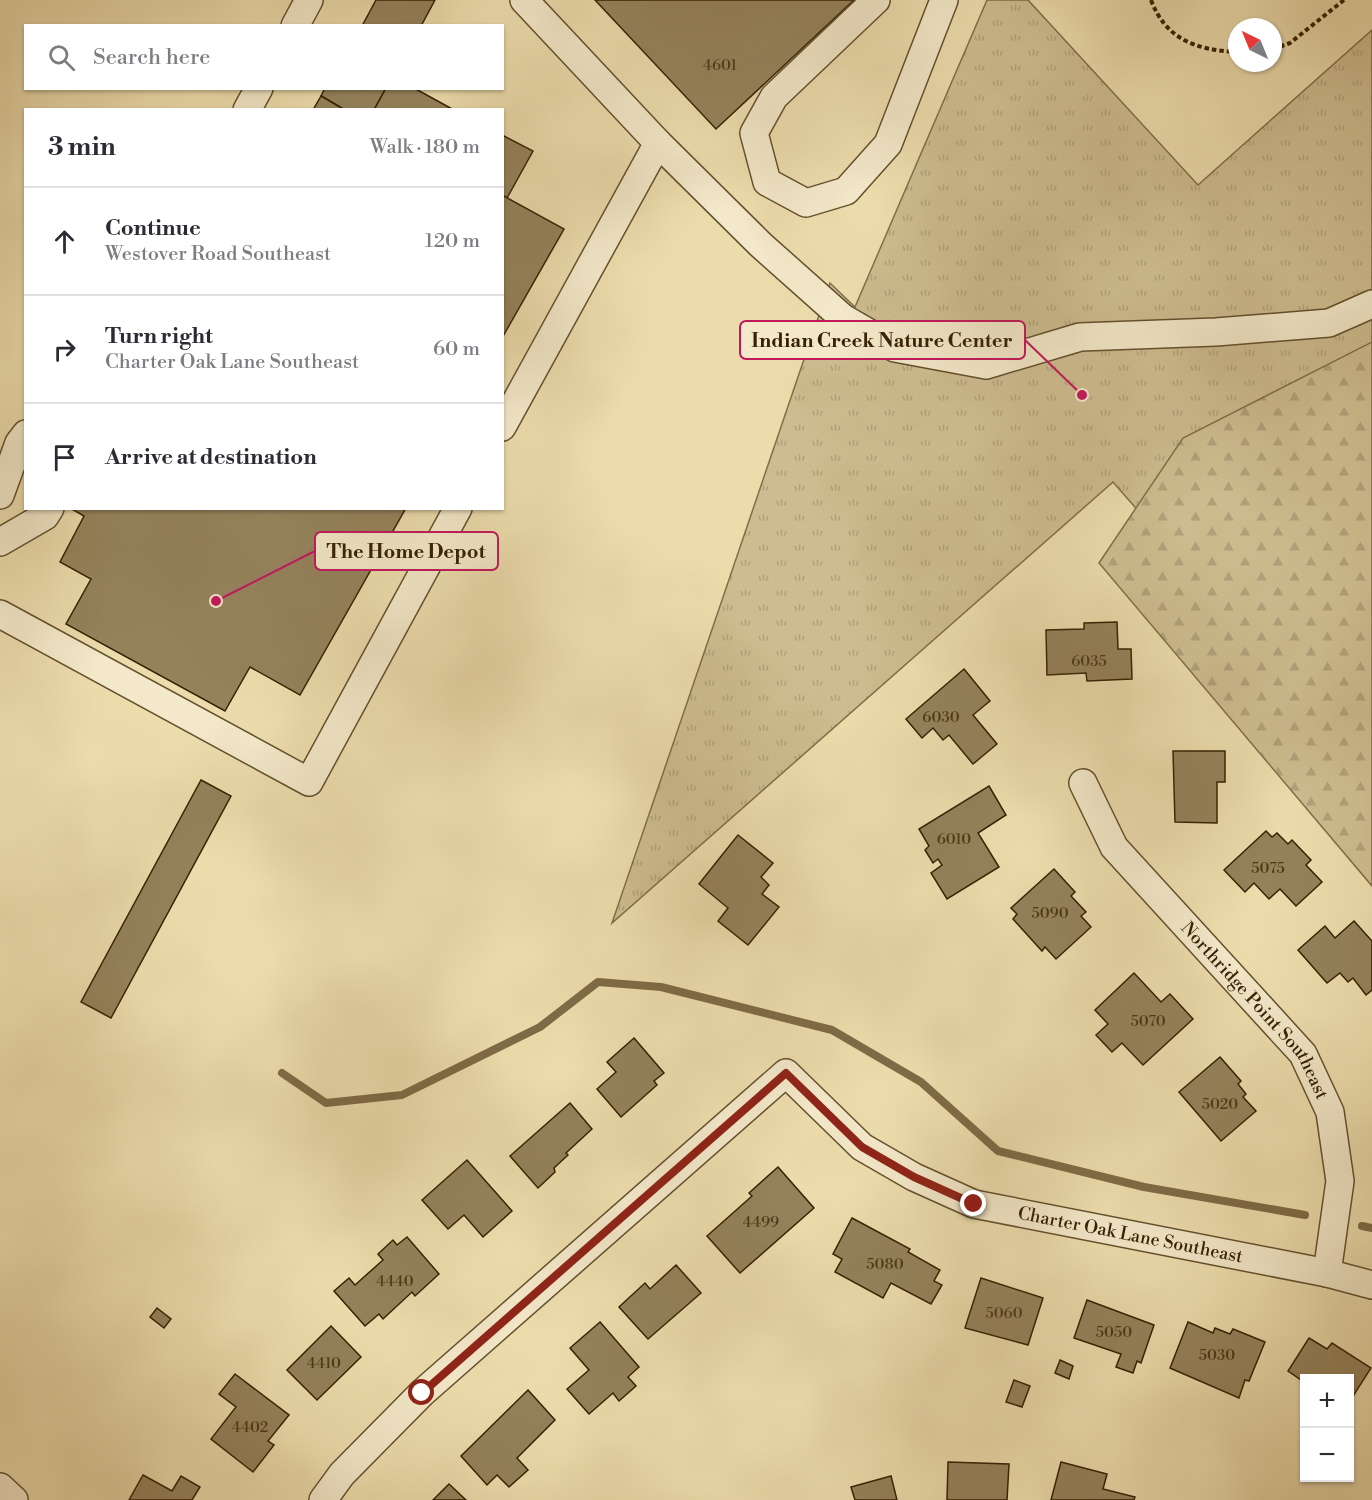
<!DOCTYPE html>
<meta charset="utf-8">
<style>
body{margin:0;font-family:"Libre Bodoni",serif;background:#f7f7f7;color:#2b2b33}
.controls{position:absolute;right:18px;bottom:18px;display:grid;overflow:hidden;border-radius:0px;box-shadow:0 2px 4px #0004}
.controls button{width:54px;height:54px;display:grid;place-items:center;padding:0;border:0;border-bottom:2px solid #e1e1e2;background:#fff;color:#2b2b33;font:30px sans-serif}
.compass{position:absolute;left:1228px;top:18px;width:54px;height:54px;border-radius:50%;background:#fff;box-shadow:0 2px 4px #0004;rotate:317deg}
.stop{position:absolute;width:18px;height:18px;margin:-14px;border:4px solid #8f2418;border-radius:50%;background:#fff}
.stop.end{background:#8f2418;border-color:#fff;box-shadow:0 2px 6px #0008}
.list{margin:0;padding:0;list-style:none}
h2{display:flex;justify-content:space-between;align-items:center;height:78px;margin:0;padding:0 24px;font-size:26px}
h2 small{font-size:20px;font-weight:400;color:#7c7c81}
.list li{display:grid;grid-template-columns:39px 1fr auto;gap:18px;align-items:center;box-sizing:border-box;height:108px;padding:0 24px;border-top:2px solid #e1e1e2}
.list b{display:block;font-size:22px;white-space:nowrap}
.list p{margin:0;font-size:20px;white-space:nowrap;color:#7c7c81}
.list em{font-size:20px;font-style:normal;color:#7c7c81}
.icon{flex:none;width:33px;height:33px;fill:none;stroke:currentColor;stroke-width:2;stroke-linecap:round;stroke-linejoin:round}
.map{position:relative;flex:none;width:1372px;height:1500px;overflow:hidden}
.search{position:absolute;background:#fff;box-shadow:0 2px 4px #0004;left:24px;top:24px;width:480px;height:66px;display:flex;align-items:center;gap:15px;box-sizing:border-box;padding:0 21px;border-radius:0px;color:#7c7c81;font-size:22px}
.panel{position:absolute;background:#fff;box-shadow:0 2px 4px #0004;left:24px;top:108px;width:480px;height:402px;border-radius:0px}
.map>svg:first-child{display:block}
</style>
<div class="map">
<svg width="1372" height="1500" viewBox="0 0 1372 1500">
<defs>
<pattern id="grass-tufts" width="24" height="20" patternUnits="userSpaceOnUse" patternTransform="scale(1.5)"><rect width="24" height="20" fill="#cdbc8f"/><path d="M3 7l-1-3M5 7V3M7 7l1-3M15 17l-1-3M17 17v-4M19 17l1-3" fill="none" stroke="#b1a17a"/></pattern>
<pattern id="forest-firs" width="22" height="20" patternUnits="userSpaceOnUse" patternTransform="scale(1.5)"><rect width="22" height="20" fill="#cdbc8f"/><path d="M5 1l3.5 6h-7zM16 11l3.5 6h-7z" fill="#b1a17a"/></pattern>
</defs>
<rect width="100%" height="100%" fill="#ecdcac"/>
<filter id="stains"><feTurbulence type="fractalNoise" baseFrequency=".00333" numOctaves="4"/><feColorMatrix values="0 0 0 0 .2 0 0 0 0 .09 0 0 0 0 .02 0 0 0 .5 -.17"/></filter>
<radialGradient id="worn" r=".72"><stop offset=".6" stop-color="#630" stop-opacity="0"/><stop offset="1" stop-color="#630" stop-opacity=".3"/></radialGradient>
<polygon fill="url(#grass-tufts)" stroke="#816e49" stroke-width="1.5" points="987,0 1028,0 1198,185 1372,30 1372,778 1113,482 612,923 830,283 855,307"/>
<polygon fill="url(#forest-firs)" stroke="#816e49" stroke-width="1.5" points="1372,342 1372,886 1099,563 1183,438"/>
<g fill="none" stroke-linecap="round" stroke-linejoin="round">
<g stroke="#7e6b46" stroke-width="8">
<polyline points="282,1073 326,1103 402,1095 540,1027 598,982 661,987 832,1030 921,1082 998,1151 1144,1187 1305,1215"/>
<polyline points="1362,1226 1372,1228"/>
</g>
</g>
<g fill="#94825b" stroke="#352103" stroke-width="1.5">
<polygon points="376,0 435,0 421,26 362,26"/>
<polygon points="595,0 854,0 716,129"/>
<polygon points="325,88 386,88 374,110 345,110 321,96"/>
<polygon points="386,88 414,88 454,110 374,110"/>
<polygon points="321,96 345,110 313,110"/>
<polygon points="502,135 533,151 507,198 502,195"/>
<polygon points="502,195 564,229 502,338"/>
<polygon points="70,508 406,508 300,695 250,667 225,711 66,624 91,579 60,562 84,516"/>
<polygon points="1117,622 1118,649 1131,649 1132,679 1087,681 1086,673 1047,675 1046,630 1084,629 1084,623"/>
<polygon points="964,669 990,701 973,715 997,744 973,764 949,735 943,740 933,728 922,738 906,719"/>
<polygon points="1173,751 1225,751 1225,782 1217,782 1217,823 1175,822"/>
<polygon points="201,780 231,796 111,1018 81,1002"/>
<polygon points="989,786 1006,815 978,833 999,867 947,899 931,873 942,865 938,859 933,863 925,850 929,846 919,829"/>
<polygon points="1266,831 1272,837 1277,833 1288,844 1292,840 1311,860 1306,865 1322,882 1296,906 1280,889 1269,899 1254,883 1245,892 1224,870"/>
<polygon points="738,835 773,863 761,877 769,885 762,894 779,907 748,945 718,921 728,908 699,884"/>
<polygon points="1054,869 1075,892 1071,896 1086,912 1081,916 1091,927 1056,959 1045,947 1042,951 1013,919 1017,914 1011,908"/>
<polygon points="1354,921 1372,941 1372,990 1366,995 1353,978 1348,982 1340,973 1327,983 1298,950 1325,926 1335,938"/>
<polygon points="1134,973 1161,1002 1170,994 1193,1019 1143,1065 1122,1043 1112,1052 1096,1035 1108,1024 1095,1010"/>
<polygon points="634,1038 664,1073 654,1081 657,1085 621,1117 597,1089 616,1072 607,1062"/>
<polygon points="1220,1057 1241,1081 1238,1084 1246,1094 1243,1097 1256,1111 1221,1141 1179,1092"/>
<polygon points="570,1103 592,1129 566,1153 568,1155 554,1168 555,1172 538,1188 510,1156"/>
<polygon points="467,1160 512,1211 483,1237 464,1215 448,1229 422,1200"/>
<polygon points="778,1167 814,1208 740,1273 707,1236 752,1196 749,1193"/>
<polygon points="852,1218 910,1249 908,1252 940,1270 934,1281 942,1285 931,1304 891,1283 883,1298 835,1272 842,1259 833,1254"/>
<polygon points="407,1237 439,1274 415,1296 412,1292 383,1319 379,1314 365,1326 334,1291 349,1278 355,1285 383,1260 378,1254 393,1240 397,1245"/>
<polygon points="676,1265 701,1293 648,1339 619,1307 645,1283 650,1289"/>
<polygon points="981,1278 1043,1298 1028,1345 965,1328"/>
<polygon points="1087,1300 1154,1325 1141,1363 1137,1361 1133,1373 1116,1367 1121,1354 1074,1338"/>
<polygon points="157,1308 171,1319 164,1328 150,1317"/>
<polygon points="600,1322 639,1367 628,1377 636,1386 619,1401 613,1393 589,1414 567,1389 589,1370 570,1348"/>
<polygon points="1188,1322 1213,1333 1215,1328 1230,1334 1233,1329 1265,1342 1249,1381 1245,1380 1239,1398 1170,1368"/>
<polygon points="331,1326 361,1357 317,1400 287,1370"/>
<polygon points="1309,1338 1327,1349 1332,1343 1371,1368 1350,1401 1350,1378 1304,1378 1304,1382 1288,1371"/>
<polygon points="1060,1360 1073,1366 1069,1379 1055,1373"/>
<polygon points="235,1374 289,1415 268,1441 274,1445 253,1472 211,1439 236,1407 219,1394"/>
<polygon points="1014,1380 1030,1386 1022,1407 1006,1402"/>
<polygon points="528,1390 555,1420 517,1458 528,1470 509,1487 497,1475 487,1485 461,1456"/>
<polygon points="948,1462 1009,1464 1007,1500 947,1500"/>
<polygon points="1061,1462 1107,1474 1103,1489 1135,1497 1134,1500 1051,1500"/>
<polygon points="143,1475 172,1491 181,1476 200,1487 192,1500 129,1500"/>
<polygon points="891,1476 897,1500 855,1500 851,1487"/>
<polygon points="449,1484 466,1500 433,1500"/>
</g>
<g fill="none" stroke-linecap="round" stroke-linejoin="round">
<defs>
<g id="minor">
<polyline points="876,0 774,97 754,133 767,182 806,203 846,191 888,144 944,0"/>
<polyline points="295,26 309,0"/>
<polyline points="247,110 259,88"/>
<polyline points="658,143 761,245 843,318 895,348 986,365 1080,337 1216,332 1329,323 1372,304"/>
<polyline points="502,427 658,143 524,0"/>
<polyline points="0,495 19,443 26,434"/>
<polyline points="0,542 45,516 50,508"/>
<polyline points="0,614 309,782 458,508"/>
<path id="s1" d="M1083 783 1114 847 1303 1054 1330 1112 1340 1181 1327 1273"/>
<polyline points="0,1487 14,1500"/>
<path id="s2" d="M323 1500 342 1474 422 1393 786 1073 862 1147 914 1177 974 1204 1327 1273 1372 1285"/>
</g>
</defs>
<use href="#minor" stroke="#63502d" stroke-width="30"/>
<g stroke="#352103" stroke-width="4" stroke-dasharray="4.5 3" stroke-linecap="butt">
<path d="M1151 0C1166 40 1197 50 1237 52"/>
<polyline points="1273,49 1290,43 1344,0"/>
</g>
<use href="#minor" stroke="#f3e8c9" stroke-width="27"/>
</g>
<g fill="none" stroke-linecap="round" stroke-linejoin="round">
<polyline stroke="#8f2418" stroke-width="8" points="422,1393 786,1073 862,1147 914,1177 974,1204"/>
</g>
<g text-anchor="middle" stroke-width="6" stroke-linejoin="round" paint-order="stroke">
<g font-size="15" fill="#4d3919">
<text x="720" y="70">4601</text>
<text x="1089" y="666">6035</text>
<text x="941" y="722">6030</text>
<text x="954" y="844">6010</text>
<text x="1268" y="873">5075</text>
<text x="1050" y="918">5090</text>
<text x="1148" y="1026">5070</text>
<text x="1220" y="1109">5020</text>
<text x="761" y="1227">4499</text>
<text x="885" y="1269">5080</text>
<text x="395" y="1286">4440</text>
<text x="1004" y="1318">5060</text>
<text x="1114" y="1337">5050</text>
<text x="1217" y="1360">5030</text>
<text x="324" y="1368">4410</text>
<text x="250" y="1432">4402</text>
</g>
<g font-size="18" fill="#352103" stroke="#f3e8c9">
<text dy="6" stroke="none"><textPath href="#s1" startOffset="288">Northridge Point Southeast</textPath></text>
<text dy="6" stroke="none"><textPath href="#s2" startOffset="1022">Charter Oak Lane Southeast</textPath></text>
</g>
</g>
<path fill="none" stroke="#c2185b" stroke-width="2" d="M1082 395L1025 340M216 601L315 551"/>
<g fill="#c2185b" stroke="#f3e8c9" stroke-width="2">
<circle cx="1082" cy="395" r="6"/>
<circle cx="216" cy="601" r="6"/>
</g>
<g fill="#f3e8c9" stroke="#c2185b" stroke-width="2">
<rect x="740" y="321" width="285" height="38" rx="6"/>
<rect x="315" y="532" width="183" height="38" rx="6"/>
</g>
<g font-size="20" text-anchor="middle" font-weight="bold" fill="#352103">
<text x="882" y="347">Indian Creek Nature Center</text>
<text x="406" y="558">The Home Depot</text>
</g>
<rect width="100%" height="100%" filter="url(#stains)"/>
<rect width="100%" height="100%" fill="url(#worn)"/>
</svg>
<div class="controls">
<button>+</button>
<button>−</button>
</div>
<svg class="compass" viewBox="-18 -18 36 36"><path d="M0-13l5 13h-10z" fill="#e53935"/><path d="M0 13l5-13h-10z" fill="#7c7c81"/></svg>
<div class="stop" style="left:422px;top:1393px"></div>
<div class="stop end" style="left:974px;top:1204px"></div>
<div class="search"><svg class="icon" aria-label="search" viewBox="0 0 24 24"><circle cx="10" cy="10" r="6"/><path d="M15 15l6 6"/></svg>Search here</div>
<section class="panel">
<h2>3 min<small>Walk · 180 m</small></h2>
<ul class="list">
<li><svg class="icon" aria-label="ahead" viewBox="0 0 24 24"><path d="M12 20V5M6 11l6-6 6 6"/></svg><div><b>Continue</b><p>Westover Road Southeast</p></div><em>120 m</em></li>
<li><svg class="icon" aria-label="right" viewBox="0 0 24 24"><path d="M7 20v-9h11M14 6l5 5-5 5"/></svg><div><b>Turn right</b><p>Charter Oak Lane Southeast</p></div><em>60 m</em></li>
<li><svg class="icon" aria-label="arrive" viewBox="0 0 24 24"><path d="M6 21V4h12l-3 4 3 4H6"/></svg><div><b>Arrive at destination</b></div></li>
</ul>
</section>
</div>
